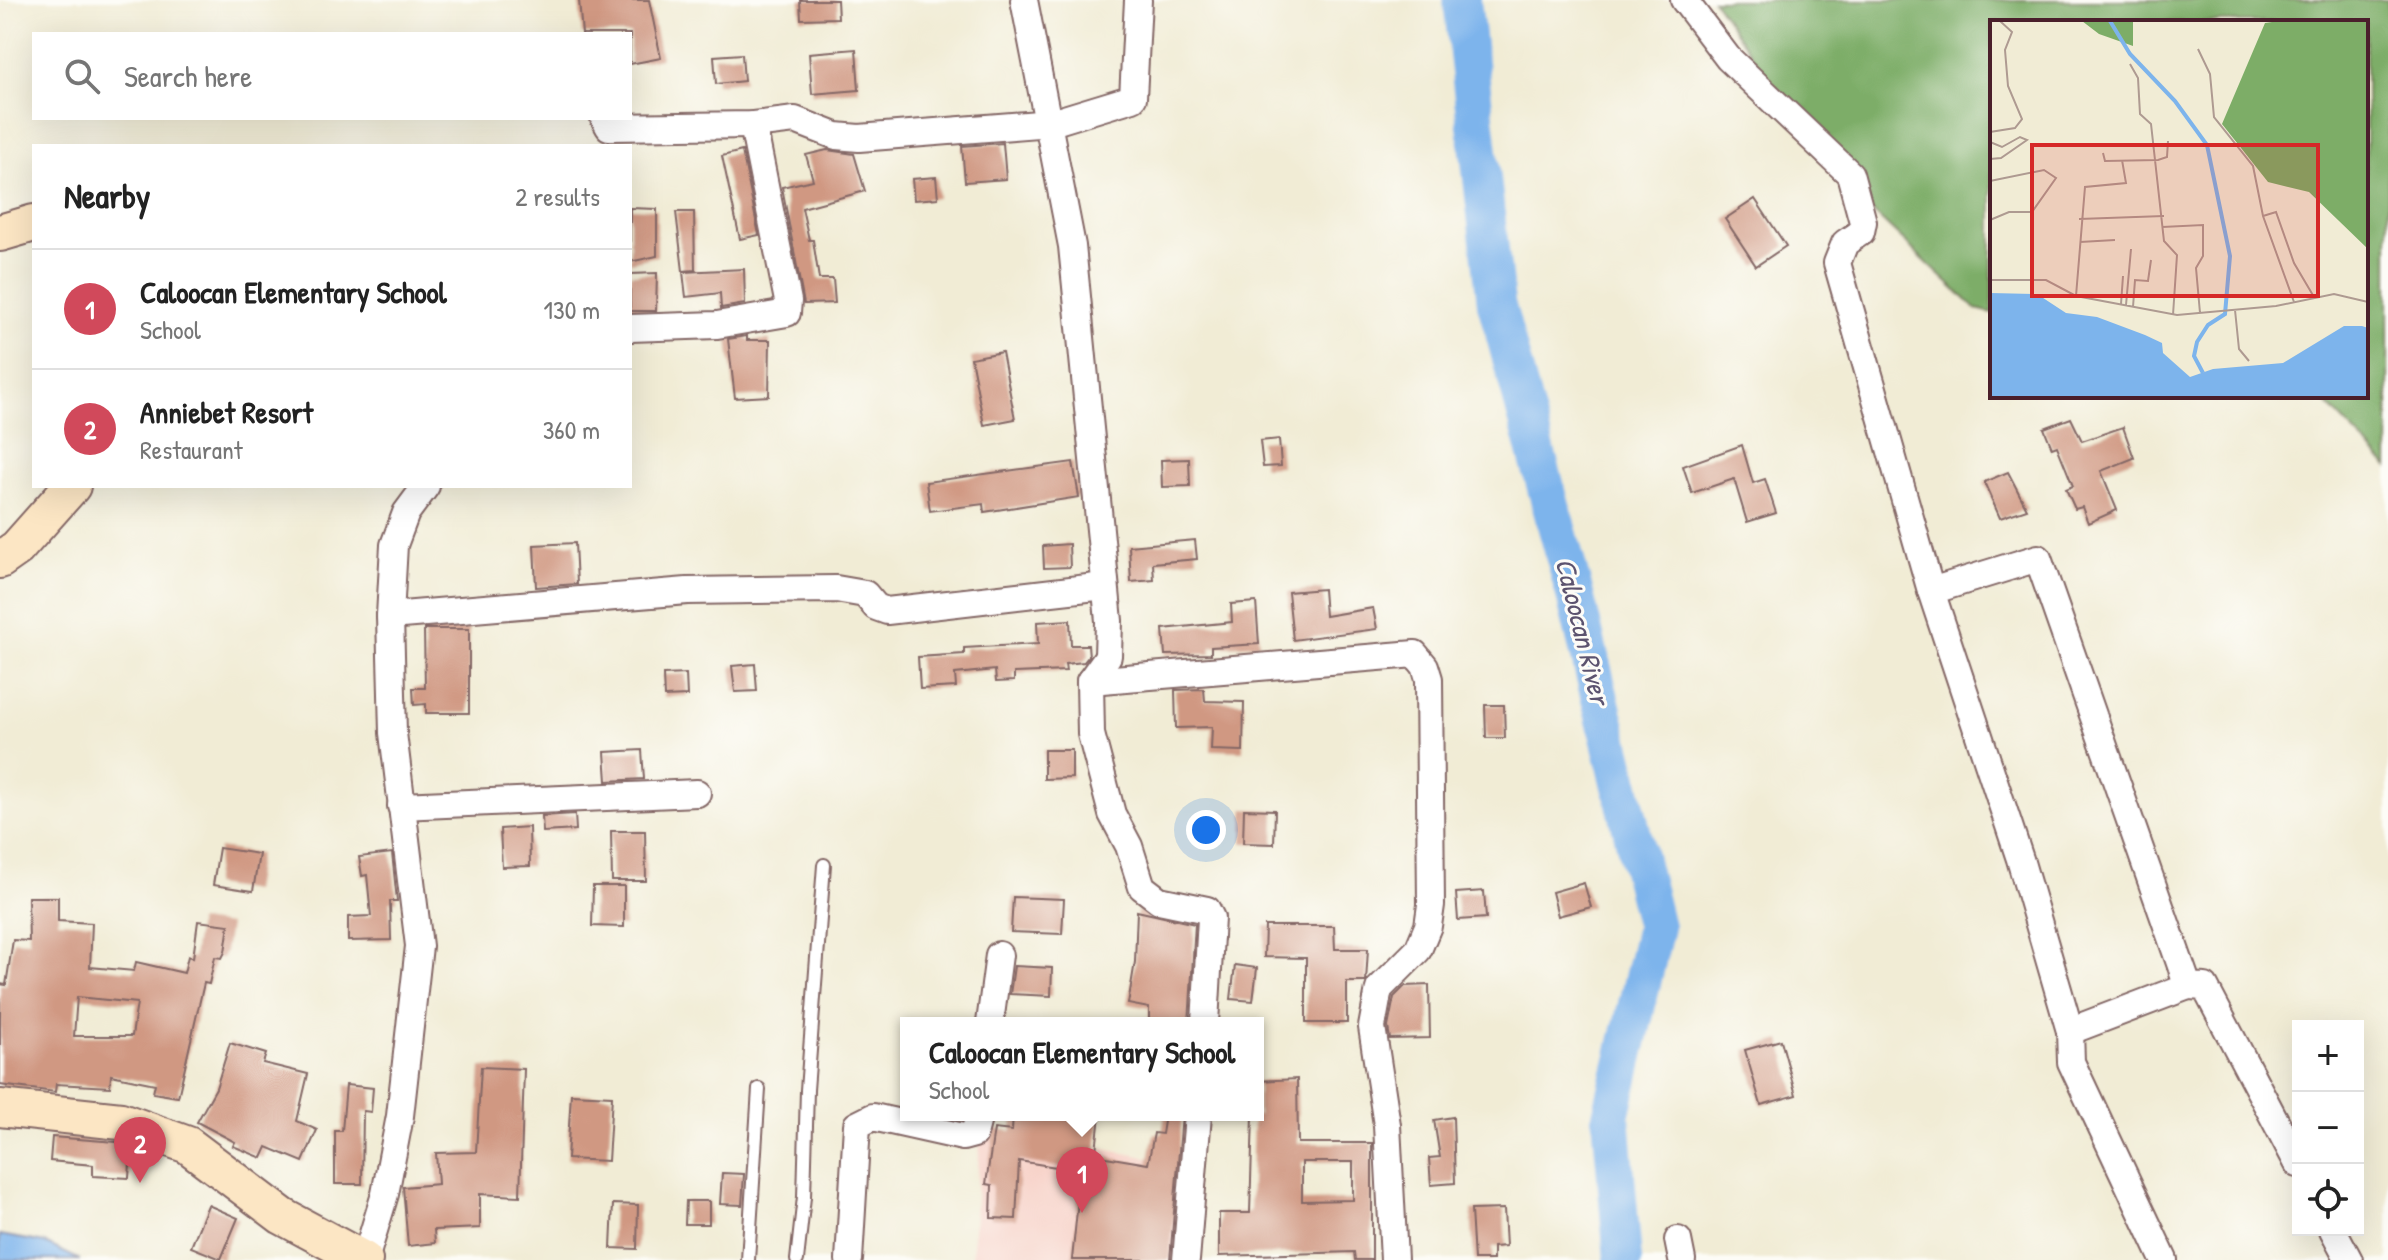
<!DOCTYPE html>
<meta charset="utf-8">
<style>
body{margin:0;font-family:"Patrick Hand",sans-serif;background:#f2f2f2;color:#222}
.controls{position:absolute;right:24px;bottom:24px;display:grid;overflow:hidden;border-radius:0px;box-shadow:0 8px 32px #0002}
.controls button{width:72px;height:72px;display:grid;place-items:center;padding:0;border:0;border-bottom:2px solid #e0e0e0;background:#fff;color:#222;font:40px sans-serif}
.you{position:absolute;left:1206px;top:830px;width:28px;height:28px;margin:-20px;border:6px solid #fff;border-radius:50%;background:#1a73e8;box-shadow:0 0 0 12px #1a73e833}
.badge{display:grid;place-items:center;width:52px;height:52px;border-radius:50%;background:#d1495b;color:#fff;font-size:26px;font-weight:700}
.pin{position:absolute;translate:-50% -66px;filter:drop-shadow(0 2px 4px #0008)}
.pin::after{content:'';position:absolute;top:42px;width:28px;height:24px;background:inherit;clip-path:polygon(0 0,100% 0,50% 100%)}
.popup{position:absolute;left:900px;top:1017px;width:364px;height:104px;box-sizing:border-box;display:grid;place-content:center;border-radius:0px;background:#fff;filter:drop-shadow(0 2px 6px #0005);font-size:26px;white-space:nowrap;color:#767676}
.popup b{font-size:30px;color:#222}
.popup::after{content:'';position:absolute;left:50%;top:100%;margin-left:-16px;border:16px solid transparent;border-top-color:#fff}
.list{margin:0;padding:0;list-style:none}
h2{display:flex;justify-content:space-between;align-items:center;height:104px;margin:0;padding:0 32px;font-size:34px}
h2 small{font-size:26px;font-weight:400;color:#767676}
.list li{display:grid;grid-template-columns:52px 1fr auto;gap:24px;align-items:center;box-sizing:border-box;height:120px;padding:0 32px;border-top:2px solid #e0e0e0}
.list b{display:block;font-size:30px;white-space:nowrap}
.list p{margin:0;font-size:26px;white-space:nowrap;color:#767676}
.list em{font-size:26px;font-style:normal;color:#767676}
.icon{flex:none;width:44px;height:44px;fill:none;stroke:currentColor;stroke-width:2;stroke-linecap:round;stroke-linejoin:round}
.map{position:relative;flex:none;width:2388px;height:1260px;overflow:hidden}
.search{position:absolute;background:#fff;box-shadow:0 8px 32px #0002;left:32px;top:32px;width:600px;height:88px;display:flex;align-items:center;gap:20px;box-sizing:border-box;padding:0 28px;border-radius:0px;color:#767676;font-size:30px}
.panel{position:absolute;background:#fff;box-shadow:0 8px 32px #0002;left:32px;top:144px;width:600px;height:344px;border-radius:0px}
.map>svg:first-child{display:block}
</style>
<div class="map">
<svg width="2388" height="1260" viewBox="0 0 2388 1260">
<rect width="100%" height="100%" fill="#fdfcf7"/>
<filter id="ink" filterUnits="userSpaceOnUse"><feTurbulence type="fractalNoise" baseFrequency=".0125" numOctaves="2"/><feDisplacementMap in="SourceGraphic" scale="16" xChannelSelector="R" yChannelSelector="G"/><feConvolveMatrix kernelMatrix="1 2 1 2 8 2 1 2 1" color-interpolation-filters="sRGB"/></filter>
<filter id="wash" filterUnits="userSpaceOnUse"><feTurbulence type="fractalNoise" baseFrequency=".006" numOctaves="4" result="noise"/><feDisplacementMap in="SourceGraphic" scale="32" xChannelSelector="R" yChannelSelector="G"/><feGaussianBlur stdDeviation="1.8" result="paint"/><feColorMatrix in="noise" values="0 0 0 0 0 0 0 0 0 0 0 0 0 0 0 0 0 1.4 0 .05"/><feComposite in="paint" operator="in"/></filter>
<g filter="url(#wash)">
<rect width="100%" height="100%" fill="#f1ecd5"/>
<polygon fill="#f7d1c8" points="981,1126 1193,1166 1185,1260 972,1260"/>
<polygon fill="#7dad67" stroke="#646649" stroke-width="2" points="1713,0 2388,0 2388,467 2319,396 2366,396 2366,22 1992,22 1992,313 1976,309 1841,182"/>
<polygon fill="#7db4ec" stroke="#646a8c" stroke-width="2" points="0,1235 45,1243 80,1260 0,1260"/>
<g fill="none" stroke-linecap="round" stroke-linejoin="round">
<polyline stroke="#7db4ec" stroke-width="38" points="1462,0 1496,303 1574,591 1655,927 1611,1116 1623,1260"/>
</g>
<g id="blocks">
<g fill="#d09882" fill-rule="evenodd">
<polygon points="579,0 649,0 661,58 630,64 630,34 582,34"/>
<polygon points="800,0 837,0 838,18 801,19"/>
<polygon points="856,49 859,90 812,94 809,53"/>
<polygon points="742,54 744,81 716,84 714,56"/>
<polygon points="1003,143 1006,179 965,182 962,146"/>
<polygon points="827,150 854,154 865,191 802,208 809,240 813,240 819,279 833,279 835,303 804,304 782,187 813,180 806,155"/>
<polygon points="742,151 759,235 740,239 722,156"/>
<polygon points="936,177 938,198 914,200 912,179"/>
<polygon points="1755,199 1786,246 1756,266 1725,219"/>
<polygon points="630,208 657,209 657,256 630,262"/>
<polygon points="676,212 694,212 695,270 683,271"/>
<polygon points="744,269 745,304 721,308 720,293 686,297 683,272"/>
<polygon points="657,273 656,311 630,311 630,274"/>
<polygon points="747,336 747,340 770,340 769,396 735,398 728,339"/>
<polygon points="1002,352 1015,419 984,425 971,358"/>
<polygon points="2071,418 2082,441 2123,427 2134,458 2101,471 2117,510 2088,523 2082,507 2075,509 2066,489 2073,486 2057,446 2052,448 2044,428"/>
<polygon points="1279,439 1281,466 1263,467 1260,441"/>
<polygon points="1742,445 1753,483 1765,479 1776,513 1747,522 1734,479 1692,493 1683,466"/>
<polygon points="1189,459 1190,486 1162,487 1161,460"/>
<polygon points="1073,462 1079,497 984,512 983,504 930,511 926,482"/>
<polygon points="2008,472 2027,509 2000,518 1984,482"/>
<polygon points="1195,540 1197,559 1153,563 1154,580 1131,582 1129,546"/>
<polygon points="575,543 577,584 536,587 534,545"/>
<polygon points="1069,544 1070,567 1044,568 1043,546"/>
<polygon points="1323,589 1325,616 1373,608 1377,629 1293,640 1288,592"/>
<polygon points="1256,602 1259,644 1211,647 1211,654 1165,655 1163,629 1232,622 1231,604"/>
<polygon points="1070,620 1071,645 1088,645 1089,656 1084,662 1065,664 1066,671 1014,673 1014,681 996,682 995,670 955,674 956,687 920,689 918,657 964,654 964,648 1038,644 1037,622"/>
<polygon points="424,629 469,629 469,713 426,713 426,704 414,705 413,688 425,688"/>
<polygon points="755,664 757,691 735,692 732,666"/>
<polygon points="686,674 687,696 664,697 663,675"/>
<polygon points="1204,689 1205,701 1244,702 1243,751 1211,750 1212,727 1176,728 1175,690"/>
<polygon points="1485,705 1504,705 1505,738 1486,738"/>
<polygon points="642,750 644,779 607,781 605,752"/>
<polygon points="1044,750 1072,750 1072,778 1044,779"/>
<polygon points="1244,809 1275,810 1274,844 1243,843"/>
<polygon points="575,814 576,830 543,832 542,816"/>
<polygon points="529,827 530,866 502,867 500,829"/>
<polygon points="611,831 645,831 646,881 612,881"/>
<polygon points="219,848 259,854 253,891 213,885"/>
<polygon points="392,853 397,901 390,901 391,940 348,941 348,917 371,916 367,875 362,876 359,857"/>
<polygon points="1584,883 1591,907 1558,916 1552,892"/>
<polygon points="593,886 624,886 624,927 592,926"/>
<polygon points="1484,891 1486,918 1458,920 1456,893"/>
<path d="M28 897H58V921L92 923 90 967 134 971 136 962 184 973 188 956 193 958 198 921 229 925 225 952 222 958 215 957 209 984 204 983 178 1097 153 1093 155 1084 111 1075 110 1087 56 1084 55 1092 0 1085V984L6 985 13 940 29 941ZM77 997 137 1003 132 1036H74Z"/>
<polygon points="1013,897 1064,899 1062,934 1011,932"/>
<polygon points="1137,911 1195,924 1189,1023 1149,1023 1149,1008 1128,1004 1135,962"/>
<polygon points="1265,926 1334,926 1335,949 1368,949 1366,982 1347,982 1347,1023 1306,1023 1306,958 1264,957"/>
<polygon points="1235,965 1257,968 1253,1001 1231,999"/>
<polygon points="1014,966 1052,968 1051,996 1010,994"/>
<polygon points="1429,985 1430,1038 1390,1039 1388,1027 1394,997 1405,986"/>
<polygon points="1781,1040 1796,1095 1761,1105 1745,1050"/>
<polygon points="230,1043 266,1054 263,1063 308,1074 297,1121 317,1130 303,1162 267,1147 262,1158 233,1146 235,1142 197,1122 216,1088"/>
<polygon points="481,1067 524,1069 520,1196 480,1194 480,1228 434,1230 435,1243 408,1246 403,1187 438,1184 436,1153 476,1152"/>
<path d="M1297 1079 1298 1143H1372V1260H1355L1354 1252 1219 1256V1213H1250L1253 1115H1258V1081ZM1302 1162H1353V1200L1302 1201Z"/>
<polygon points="346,1085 373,1088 371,1112 363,1111 362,1184 335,1184 335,1131 342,1131"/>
<polygon points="571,1094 612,1096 608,1161 567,1159"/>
<polygon points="1013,1115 1100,1115 1096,1151 1101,1152 1100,1156 1148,1164 1154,1133 1162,1134 1165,1115 1182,1115 1170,1260 1072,1260 1081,1171 1019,1161 1016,1219 991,1218 992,1185 986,1184 994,1129 1012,1131"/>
<polygon points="1453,1117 1455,1183 1431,1185 1429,1158 1440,1157 1434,1120"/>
<polygon points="52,1137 116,1142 131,1147 129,1178 93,1176 93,1165 50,1161"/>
<polygon points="722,1173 744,1174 742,1205 720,1204"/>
<polygon points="686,1201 709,1201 709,1224 685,1224"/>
<polygon points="613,1204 638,1205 637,1249 611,1248"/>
<polygon points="208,1205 238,1218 221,1259 191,1247"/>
<polygon points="1504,1209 1506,1246 1493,1247 1493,1260 1474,1260 1471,1210"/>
</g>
</g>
</g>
<g filter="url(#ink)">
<use href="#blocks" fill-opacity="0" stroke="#846766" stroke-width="2"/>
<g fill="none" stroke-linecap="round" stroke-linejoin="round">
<defs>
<g id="service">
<polyline points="748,1260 759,1089"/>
<polyline points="797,1260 804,1197 807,1090 824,865"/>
</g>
<g id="minor">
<polyline points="1024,0 1072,246 1109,621 1108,656 1090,681 1091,734 1112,814 1129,846 1142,887 1159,900 1207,910 1211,918 1205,1023"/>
<polyline points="1684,0 1728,58 1850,174 1863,222 1861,232 1845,243 1837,263 1931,591 2020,859 2070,1031 2071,1062 2164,1260"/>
<polyline points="604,118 609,127 753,125 795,120 836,136 859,138 1051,123 1133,98 1138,0"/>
<polyline points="630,328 717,325 787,313 788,301 753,125"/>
<polyline points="1931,591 2038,558 2188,986 2205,987 2298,1164"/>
<polyline points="390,616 687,591 836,589 865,594 876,607 887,611 1105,586"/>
<polyline points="1090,681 1415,654 1425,666 1429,679 1431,905 1428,926 1418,950 1379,989 1372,1027 1387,1125 1394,1260"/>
<polyline points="401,806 697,793"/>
<polyline points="990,1023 999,955"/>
<polyline points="2070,1031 2188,986"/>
<polyline points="2333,1230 2349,1260"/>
<polyline points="1678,1240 1682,1260"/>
<polyline points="365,1260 385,1194 400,1116 419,946 393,733 390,616 394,545 406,513 426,486"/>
<polyline points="849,1260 857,1125 873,1117 963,1137 974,1134 979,1115"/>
<polyline points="1186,1260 1198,1115"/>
</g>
<g id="secondary">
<polyline points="0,233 34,223"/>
<polyline points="0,560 17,548 72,486"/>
<polyline points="0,1108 121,1121 188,1145 282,1216 364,1260"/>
</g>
</defs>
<use href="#service" stroke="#846766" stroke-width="16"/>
<use href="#minor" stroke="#846766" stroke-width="30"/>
<use href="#secondary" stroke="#846766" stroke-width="40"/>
<use href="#service" stroke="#fff" stroke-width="12"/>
<use href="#minor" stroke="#fff" stroke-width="26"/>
<use href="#secondary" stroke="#fce6c4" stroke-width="36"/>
</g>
</g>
<g text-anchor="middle" stroke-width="6" stroke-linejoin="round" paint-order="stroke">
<g font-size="28" font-style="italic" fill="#5c536f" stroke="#fdfcf7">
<text transform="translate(1583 631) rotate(76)" y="10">Caloocan River</text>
</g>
</g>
<g transform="translate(1990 20)">
<rect width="378" height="378" fill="#f1ecd5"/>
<path d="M92 1H143V26L109 14ZM289 1H378V229L319 172 278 162 232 104 275 3Z" fill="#7dad67"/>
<path d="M0 273 47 274 76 293 107 297 155 315 172 323 173 333 200 357 223 349 293 343 354 306H372L378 308V377H0Z" fill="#7db4ec"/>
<path fill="none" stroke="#7db4ec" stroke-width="4" d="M120 1 140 34 185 81 217 125 240 236 235 294 218 305 207 322 204 336 213 353"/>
<path fill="none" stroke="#ae9a91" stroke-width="2" d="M208 29 220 54 224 97 263 146 273 196 304 282M140 44 148 58 150 94 161 104 174 221 187 235 183 295M0 112 25 108 32 99 18 66 15 30 22 12 10 1M0 122 12 127 30 117 37 120 11 138 0 139M113 133 115 141 168 140 177 137 178 121M0 161 54 150 66 158 42 192H19L0 200M273 196 286 192 304 243 324 277M89 199 174 196M172 207 213 205V236L206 248 210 293M90 222 125 220M0 260H56L86 276 187 295 286 286 344 274 378 282M86 276 95 167 136 163 132 140M131 284 133 256M136 285 141 229M143 287 145 260 158 261 161 240M245 290 249 329 259 341"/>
<path fill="#d62828" fill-opacity="0.15" stroke="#d62828" stroke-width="4" d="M42 125H328V276H42Z"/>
<rect width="378" height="378" fill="none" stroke="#4a1f2b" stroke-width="4"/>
</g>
</svg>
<div class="controls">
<button>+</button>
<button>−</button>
<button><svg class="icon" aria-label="locate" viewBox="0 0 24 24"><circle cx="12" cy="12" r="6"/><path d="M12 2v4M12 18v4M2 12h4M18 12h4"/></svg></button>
</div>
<div class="you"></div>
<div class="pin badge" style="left:1082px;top:1213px">1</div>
<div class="popup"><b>Caloocan Elementary School</b>School</div>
<div class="pin badge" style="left:140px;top:1183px">2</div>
<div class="search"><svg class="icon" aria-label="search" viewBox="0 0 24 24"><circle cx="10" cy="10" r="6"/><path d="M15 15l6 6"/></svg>Search here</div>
<section class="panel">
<h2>Nearby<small>2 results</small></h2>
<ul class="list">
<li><span class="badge">1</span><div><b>Caloocan Elementary School</b><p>School</p></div><em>130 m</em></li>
<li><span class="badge">2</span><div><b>Anniebet Resort</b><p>Restaurant</p></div><em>360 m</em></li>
</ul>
</section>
</div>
